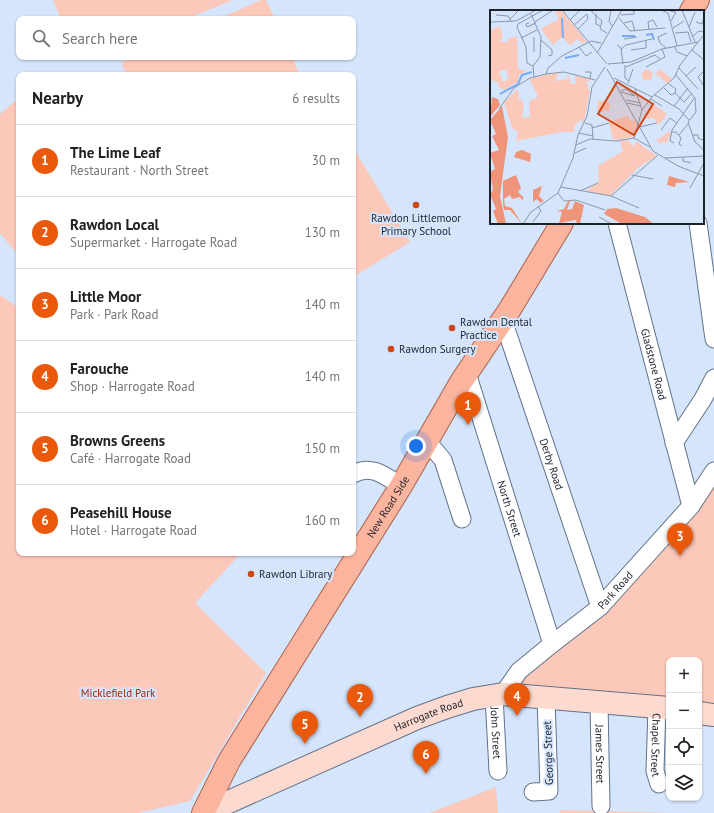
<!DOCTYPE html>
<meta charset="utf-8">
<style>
body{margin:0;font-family:"PT Sans",sans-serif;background:#f2f2f2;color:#222}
.controls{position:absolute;right:12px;bottom:12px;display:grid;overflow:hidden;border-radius:8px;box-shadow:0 1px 3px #0004}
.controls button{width:36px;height:36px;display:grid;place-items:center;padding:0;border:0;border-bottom:1px solid #e0e0e0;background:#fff;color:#222;font:20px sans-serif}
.you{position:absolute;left:416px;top:446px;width:14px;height:14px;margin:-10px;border:3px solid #fff;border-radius:50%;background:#1a73e8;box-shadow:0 0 0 6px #1a73e833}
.badge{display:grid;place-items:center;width:26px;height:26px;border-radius:50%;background:#ea580c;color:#fff;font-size:13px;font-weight:700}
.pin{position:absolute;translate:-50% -33px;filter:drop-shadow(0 1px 2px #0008)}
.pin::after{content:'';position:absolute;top:21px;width:14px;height:12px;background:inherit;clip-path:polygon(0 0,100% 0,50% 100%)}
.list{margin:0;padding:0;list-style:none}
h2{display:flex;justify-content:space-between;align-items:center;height:52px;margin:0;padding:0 16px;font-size:17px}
h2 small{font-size:13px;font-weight:400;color:#767676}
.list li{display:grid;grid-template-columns:26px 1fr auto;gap:12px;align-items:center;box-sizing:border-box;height:72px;padding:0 16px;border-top:1px solid #e0e0e0}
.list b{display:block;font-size:15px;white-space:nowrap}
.list p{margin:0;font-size:13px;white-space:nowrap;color:#767676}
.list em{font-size:13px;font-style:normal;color:#767676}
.icon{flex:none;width:22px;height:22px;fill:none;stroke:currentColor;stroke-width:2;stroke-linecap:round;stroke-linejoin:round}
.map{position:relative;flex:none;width:714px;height:813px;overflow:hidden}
.search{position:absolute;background:#fff;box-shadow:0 1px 3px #0004;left:16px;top:16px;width:340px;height:44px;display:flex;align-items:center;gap:10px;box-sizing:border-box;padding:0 14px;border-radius:8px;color:#767676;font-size:15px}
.panel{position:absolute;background:#fff;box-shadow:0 1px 3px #0004;left:16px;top:72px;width:340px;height:484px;border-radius:8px}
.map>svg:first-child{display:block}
</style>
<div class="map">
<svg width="714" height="813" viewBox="0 0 714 813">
<rect width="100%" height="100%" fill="#d5e5fc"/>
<g fill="#fcc8b9">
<polygon points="53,0 233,0 186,19 61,19"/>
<polygon points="261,0 266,0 275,19 218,19"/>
<polygon points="134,57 292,57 300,75 127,75 121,63"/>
<polygon points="19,98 19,256 0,233 0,114"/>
<polygon points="353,147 410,242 353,277"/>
<polygon points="0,295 19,308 19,553 241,553 195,603 266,673 190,801 138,813 0,813"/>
<polygon points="714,471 714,716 699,714 699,660 669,660 669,709 503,694 600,607"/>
<polygon points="496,787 498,813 430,813"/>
<polygon points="560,810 674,813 560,813"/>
</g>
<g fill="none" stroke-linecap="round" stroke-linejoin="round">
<defs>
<g id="street">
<path id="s1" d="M617 223 691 506"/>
<polyline points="698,223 714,339"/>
<path id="s2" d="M503 320 600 607"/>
<path id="s3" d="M467 373 552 644"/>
<polyline points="427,441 443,460 462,519"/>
<polyline points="674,443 703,399 714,378"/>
<path d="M353 474C372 464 385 476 401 486"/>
<path id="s4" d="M503 694 519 671 552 644 600 607 691 506 714 471"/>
<path id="s5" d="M494 696 498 771"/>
<path id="s6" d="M599 702 601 806"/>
<path id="s7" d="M657 707 655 771 659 784"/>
<polyline points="533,792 549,791 546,697"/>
</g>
<g id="secondary">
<polyline points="699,713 714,715"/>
<path id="s8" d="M204 813 417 718 447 707 473 699 503 694 669 708"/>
</g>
<g id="primary">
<polyline points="691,11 698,0"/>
<path id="s9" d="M203 813 229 761 401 486 461 382 510 309 562 223"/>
</g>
</defs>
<use href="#street" stroke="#61728a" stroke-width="19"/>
<use href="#secondary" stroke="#61728a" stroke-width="24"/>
<use href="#primary" stroke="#ab614d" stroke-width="24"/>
<use href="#street" stroke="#fff" stroke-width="17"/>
<use href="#secondary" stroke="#fddacf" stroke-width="22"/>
<use href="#primary" stroke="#fbb59f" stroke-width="22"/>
</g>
<g fill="#cd4615" stroke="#d5e5fc" stroke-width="1.5">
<circle cx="416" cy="205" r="4"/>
<circle cx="452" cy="328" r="4"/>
<circle cx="391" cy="349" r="4"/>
<circle cx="251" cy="574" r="4"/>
</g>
<g text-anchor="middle" stroke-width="4" stroke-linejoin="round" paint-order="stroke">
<g font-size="11" fill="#1b222c" stroke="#d5e5fc" text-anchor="start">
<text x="416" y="222" text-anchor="middle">Rawdon Littlemoor<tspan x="416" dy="13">Primary School</tspan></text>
<text x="460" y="326">Rawdon Dental<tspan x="460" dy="13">Practice</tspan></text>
<text x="399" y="353">Rawdon Surgery</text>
<text x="259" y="578">Rawdon Library</text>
</g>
<g font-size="11" fill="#1b222c" stroke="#d5e5fc">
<text dy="4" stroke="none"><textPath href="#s1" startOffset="146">Gladstone Road</textPath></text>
<text dy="4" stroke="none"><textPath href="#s2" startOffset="152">Derby Road</textPath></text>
<text dy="4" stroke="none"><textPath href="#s9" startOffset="358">New Road Side</textPath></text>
<text dy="4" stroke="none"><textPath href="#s3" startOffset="142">North Street</textPath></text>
<text dy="4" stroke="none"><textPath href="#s4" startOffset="154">Park Road</textPath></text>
<text dy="4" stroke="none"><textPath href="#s8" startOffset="245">Harrogate Road</textPath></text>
<text dy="4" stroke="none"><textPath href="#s5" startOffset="37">John Street</textPath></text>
<text dy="4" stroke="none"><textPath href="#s7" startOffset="38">Chapel Street</textPath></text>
<text transform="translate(548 753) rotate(-92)" y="4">George Street</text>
<text dy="4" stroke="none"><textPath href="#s6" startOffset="52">James Street</textPath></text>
</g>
<g font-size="11" fill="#952b00" stroke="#d5e5fc">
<text x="118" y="697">Micklefield Park</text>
</g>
</g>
<g transform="translate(490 10)">
<rect width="214" height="214" fill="#d5e5fc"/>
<path d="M64 0H71L97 32 91 33 88 29 80 35 72 27 63 35 51 19 69 9ZM10 16 13 29 8 30 17 33 18 29 27 26 28 59 37 61 29 65 28 72 14 80 7 75 9 73 0 69V62L3 61 0 60V21ZM19 59 16 61 19 68 13 72 9 61ZM170 59 182 69 178 74 166 64ZM151.5 65a5.5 5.5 0 1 1 11 0a5.5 5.5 0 1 1-11 0ZM69 62 65 71 77 69 78 64 81 74H86L85 66 100 69 99 72H94L98 74V80H100L94 112 90 110 84 117V122H72L26 131 28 122 22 118 14 92 28 79 29 89 34 93 32 108 40 107 39 91 47 88V84L39 69ZM108 90 120 93 119 101 114 100V94L113 102 107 101ZM163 94 177 104 169 115 163 108 155 109ZM138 106 140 111 145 110 148 116 144 127 123 130 119 112ZM180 121 181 124 176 134 173 131 170 134 167 130ZM137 130 143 136 147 132 167 146 149 157 120 186 96 181 109 172 108 156 133 141 130 131Z" fill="#fcc8b9" fill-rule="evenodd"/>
<path d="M2 87 8 89 10 95 0 107ZM12 96 18 127 10 186 16 214H8L3 201 6 199 0 184 3 180 0 162 5 159 0 143 9 140 2 126 6 124 0 110ZM32 140 41 144 40 152 24 147 26 142ZM26 165 31 178 28 182 34 188 32 190 30 187 22 189 20 185 14 189 15 196 22 198 32 214 20 200H14L13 194V171ZM179 166 199 172 186 173 185 177 177 175ZM52 176 49 186 54 191 50 193 47 189 43 192V180ZM78 191H80L77 200 82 199 85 191 94 195 90 214H87L86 210 69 213 72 202 67 201 74 199ZM126 198 155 207 164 214H132L114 204 117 199Z" fill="#ef9478"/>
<path fill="none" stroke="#77aaf2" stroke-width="2" d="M72 8 73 28M156 25 162 24 164 30M132 26H145M75 48 89 45M10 84 28 74 32 65 42 62"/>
<path fill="none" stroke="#8b97a9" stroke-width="1" d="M72 0 117 54M100 0 112 11 110 19 117 23M121 0 119 11 122 16M171 0 178 3 187 36M192 0 205 32M180 1 186 2 181 11M41 4 51 27 50 47 43 56 44 67M106 4V14L110 16M6 5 18 6 21 11M131 5 144 4V1L139 0M129 8 140 21 175 18M20 9 29 0M80 10 90 0M0 12 26 11 46 0M45 12 63 0M206 12 212 14 214 8M39 13 36 14 37 17 46 13M134 13 142 11 145 21M84 15 97 4M199 17 205 2M183 18 194 11M88 19 98 9 97 4M159 19 158 12 163 10 167 17M185 23 198 22 201 32M203 26 209 21 214 22M44 27V42M31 28 47 20M134 29 147 27M51 30 62 40V45L58 46M127 35 131 38 133 54M184 36 187 42 197 46M89 37 96 46 102 42M176 38 170 33 168 27 177 23M131 39 136 35 162 29M141 40 156 38V31M202 40 214 50M107 43 132 0M118 54 141 52 172 39 208 32 214 25M135 55V68L139 71M43 56 37 53 36 37 27 17 28 14 53 0M136 57 165 45 170 49M156 57 175 47 172 39M189 58 208 79M117 59 163 141 188 156 214 166M95 62H101L100 69M56 64 74 62 105 70M186 65 205 88 206 102 198 112 205 132 214 140M196 66 206 57M124 68 162 87M138 73 143 59M213 75 208 67 214 61M174 78 181 85 185 83 186 79 179 74M145 79 152 100M131 81 136 79 145 86M131 82 145 86M185 83 194 92 202 83M165 85 189 99 199 110M161 89 172 96M136 90 151 93M137 93 151 96M184 96 198 78M9 99 24 78 40 68 56 64 58 58 72 46 101 31 111 33M95 113 102 115 103 129M149 117 167 113M102 118 119 113M171 120 180 108 187 113M182 122H186L191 128 189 134 192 136M89 123 103 126M189 125 198 114M203 125H208V128L213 130M144 128 160 137M184 133 180 131 182 120 205 87M86 135 100 129 126 131 144 128 152 100 162 87 184 68 190 55 208 32M85 143 96 138M193 147V151L201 153M175 148 214 146M142 165 163 169M71 177 121 186 149 198M200 178 214 153M90 181 108 173M68 183 74 191 86 190 115 200M121 186 168 145M109 207 122 214M43 212 51 201 48 196M33 214 41 202 68 183 83 148 88 125 97 106 102 77 115 57"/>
<path fill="#cd4615" fill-opacity="0.15" stroke="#cd4615" stroke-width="2" d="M127 72 163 94 144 125 108 104Z"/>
<rect width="214" height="214" fill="none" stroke="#1b222c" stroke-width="2"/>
</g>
</svg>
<div class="controls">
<button>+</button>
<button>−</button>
<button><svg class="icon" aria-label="locate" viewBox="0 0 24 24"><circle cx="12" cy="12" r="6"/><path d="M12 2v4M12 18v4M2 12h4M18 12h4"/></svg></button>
<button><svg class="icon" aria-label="layers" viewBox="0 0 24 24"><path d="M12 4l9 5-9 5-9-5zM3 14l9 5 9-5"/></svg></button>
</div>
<div class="you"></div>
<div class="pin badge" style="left:468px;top:425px">1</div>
<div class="pin badge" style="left:360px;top:717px">2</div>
<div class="pin badge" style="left:680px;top:556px">3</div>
<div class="pin badge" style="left:517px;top:716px">4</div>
<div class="pin badge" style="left:305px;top:744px">5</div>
<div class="pin badge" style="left:426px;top:774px">6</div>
<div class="search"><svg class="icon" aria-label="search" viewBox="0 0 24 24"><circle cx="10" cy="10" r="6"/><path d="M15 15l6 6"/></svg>Search here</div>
<section class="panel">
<h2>Nearby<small>6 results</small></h2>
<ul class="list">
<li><span class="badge">1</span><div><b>The Lime Leaf</b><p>Restaurant · North Street</p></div><em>30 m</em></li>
<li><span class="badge">2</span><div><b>Rawdon Local</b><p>Supermarket · Harrogate Road</p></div><em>130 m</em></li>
<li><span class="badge">3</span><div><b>Little Moor</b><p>Park · Park Road</p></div><em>140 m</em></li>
<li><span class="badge">4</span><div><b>Farouche</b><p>Shop · Harrogate Road</p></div><em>140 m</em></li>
<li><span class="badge">5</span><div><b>Browns Greens</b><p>Café · Harrogate Road</p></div><em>150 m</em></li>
<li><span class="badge">6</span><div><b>Peasehill House</b><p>Hotel · Harrogate Road</p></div><em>160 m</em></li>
</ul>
</section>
</div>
